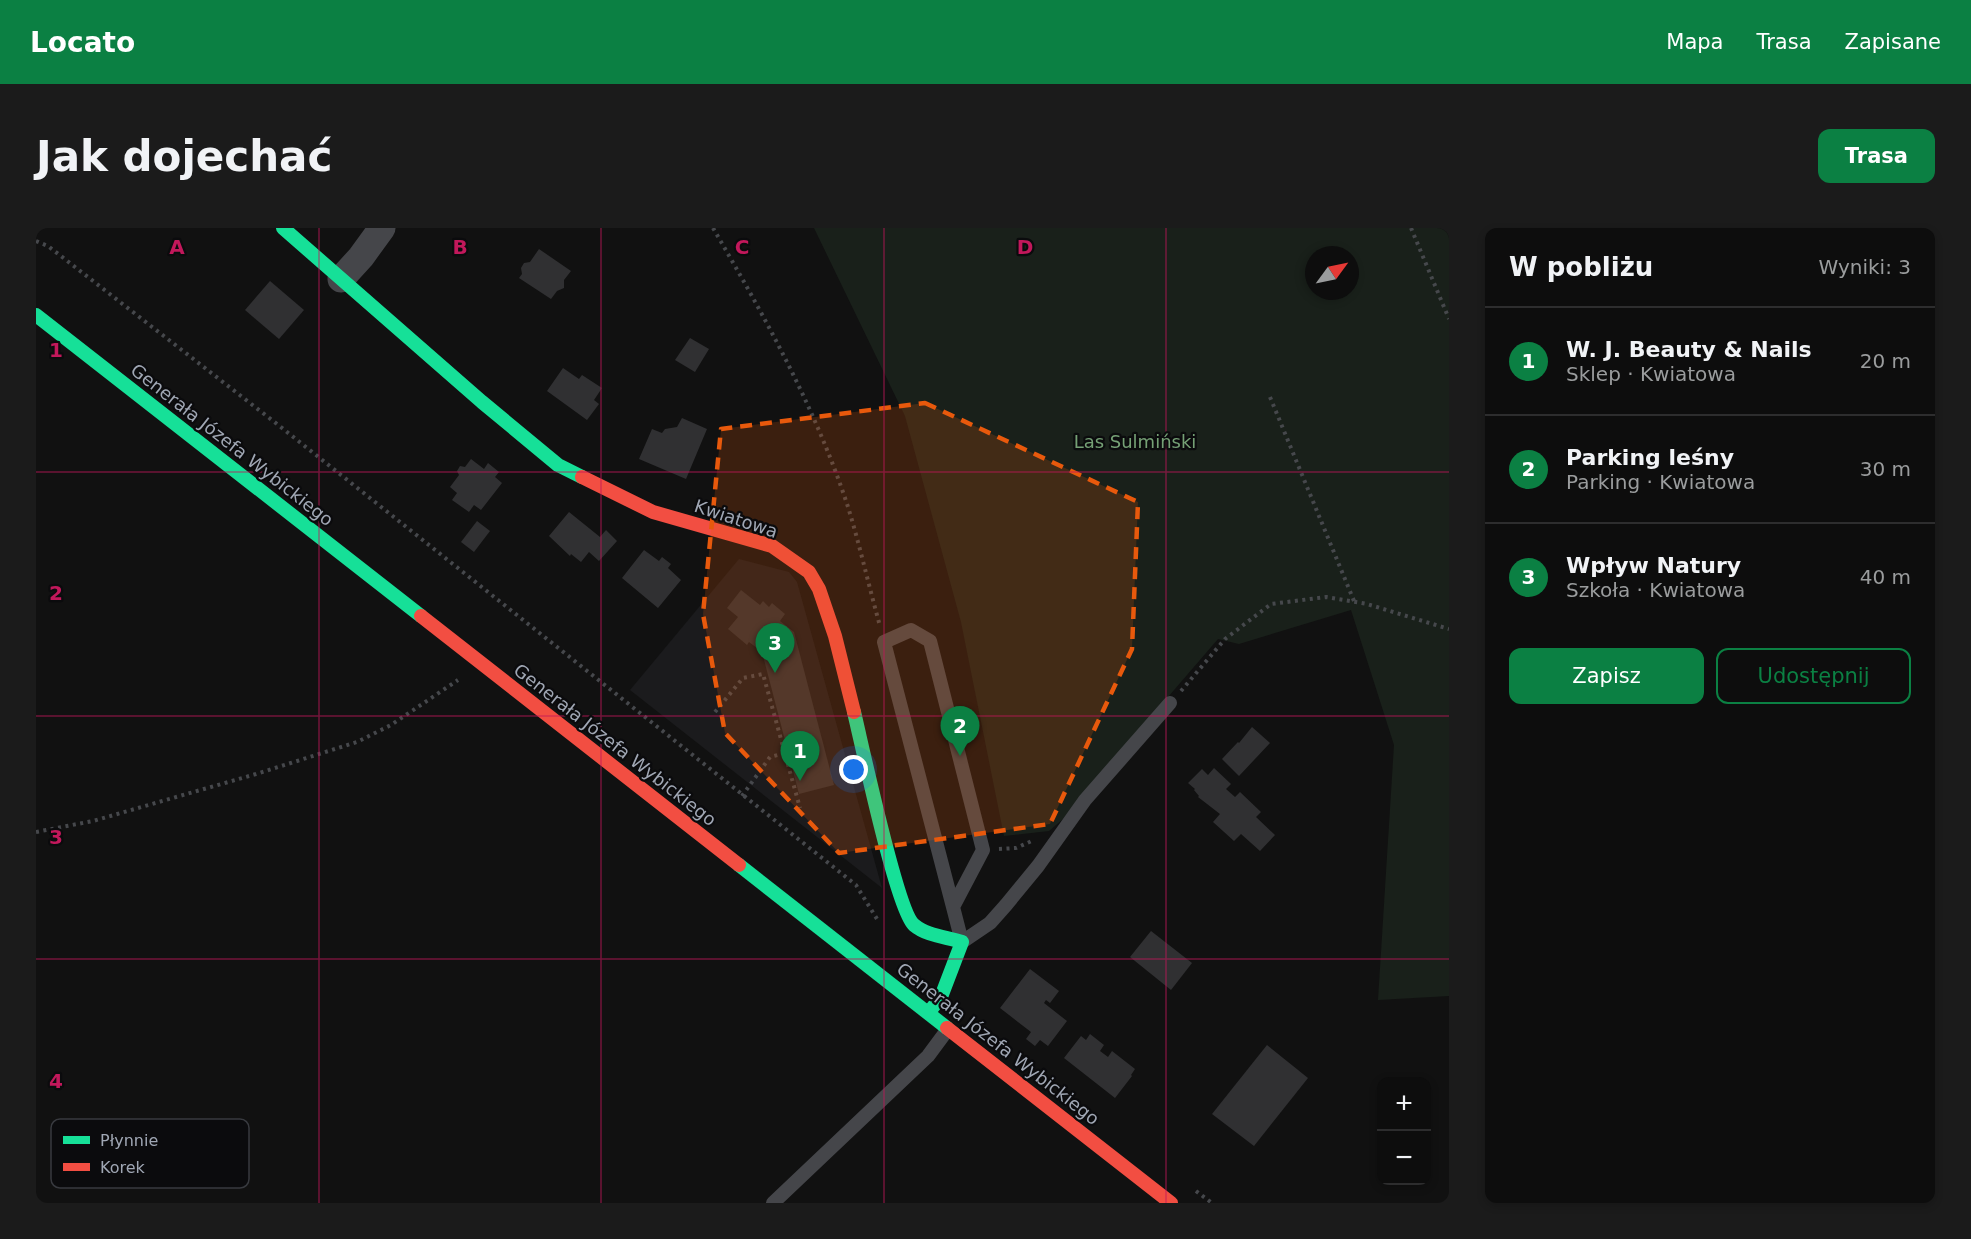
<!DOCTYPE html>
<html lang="pl">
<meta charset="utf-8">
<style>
body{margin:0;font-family:"DejaVu Sans",sans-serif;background:#1b1b1b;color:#f1f3f6}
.controls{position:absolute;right:18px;bottom:18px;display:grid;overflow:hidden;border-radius:12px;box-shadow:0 3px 9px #0003}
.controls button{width:54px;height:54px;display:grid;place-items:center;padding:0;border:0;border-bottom:2px solid #2d2d2e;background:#0d0d0d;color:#f1f3f6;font:30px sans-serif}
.compass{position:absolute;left:1269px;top:18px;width:54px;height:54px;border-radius:50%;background:#0d0d0d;box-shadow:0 3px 9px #0003;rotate:57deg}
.you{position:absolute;left:818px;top:542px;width:21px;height:21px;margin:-15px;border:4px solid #fff;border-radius:50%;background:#1a73e8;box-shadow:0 0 0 9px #1a73e833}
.badge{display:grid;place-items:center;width:39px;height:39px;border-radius:50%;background:#0b8043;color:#fff;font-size:20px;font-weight:700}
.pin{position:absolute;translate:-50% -50px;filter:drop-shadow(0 2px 3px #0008)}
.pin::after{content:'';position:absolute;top:32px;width:21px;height:18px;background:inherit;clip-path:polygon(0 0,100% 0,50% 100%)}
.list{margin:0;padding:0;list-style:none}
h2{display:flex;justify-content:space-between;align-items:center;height:78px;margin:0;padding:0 24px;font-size:26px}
h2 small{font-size:20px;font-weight:400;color:#9a9c9d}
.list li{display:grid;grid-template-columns:39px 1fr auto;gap:18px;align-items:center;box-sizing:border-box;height:108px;padding:0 24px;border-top:2px solid #2d2d2e}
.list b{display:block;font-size:22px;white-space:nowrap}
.list p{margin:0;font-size:20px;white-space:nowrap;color:#9a9c9d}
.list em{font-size:20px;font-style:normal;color:#9a9c9d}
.actions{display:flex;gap:12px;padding:18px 24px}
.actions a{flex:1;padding:14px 0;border:2px solid #0b8043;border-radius:12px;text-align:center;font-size:21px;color:#0b8043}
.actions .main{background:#0b8043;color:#fff}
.map{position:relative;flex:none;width:1413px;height:975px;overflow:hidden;border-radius:12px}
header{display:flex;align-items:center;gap:36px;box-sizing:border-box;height:84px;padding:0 30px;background:#0b8043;color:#fff}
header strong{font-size:28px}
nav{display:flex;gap:33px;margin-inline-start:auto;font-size:21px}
.intro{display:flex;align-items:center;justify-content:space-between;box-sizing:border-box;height:144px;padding:0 36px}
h1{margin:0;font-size:42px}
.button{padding:15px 27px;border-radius:12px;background:#0b8043;color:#fff;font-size:21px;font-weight:700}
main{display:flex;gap:36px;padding:0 36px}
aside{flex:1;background:#0d0d0d;border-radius:12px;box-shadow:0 3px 9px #0003}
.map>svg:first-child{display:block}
</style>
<header>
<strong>Locato</strong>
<nav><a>Mapa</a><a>Trasa</a><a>Zapisane</a></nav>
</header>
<div class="intro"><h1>Jak dojechać</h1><a class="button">Trasa</a></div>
<main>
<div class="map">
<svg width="1413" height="975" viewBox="0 0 1413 975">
<rect width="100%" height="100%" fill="#111"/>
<polygon fill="#1b1b1d" points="703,331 753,344 761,354 846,660 594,462"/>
<path fill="#19201a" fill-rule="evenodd" d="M778 0H1413V768L1342 772 1358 517 1315 382 1203 416 1182 411 1027 591 1013 603 968 608 925 394 869 188ZM1278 27H1314V63H1278Z"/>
<g fill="#303032">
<polygon points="503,21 535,43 528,52 528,60 521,63 515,71 483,50 486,46 485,40 488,35 494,34"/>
<polygon points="234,53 268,82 243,111 209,82"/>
<polygon points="654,110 673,121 659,144 639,132"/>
<polygon points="527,140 543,151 546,147 566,160 558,172 563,176 551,192 511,163"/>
<polygon points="646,190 671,201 650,251 603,231 616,201 626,205 629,201 641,199"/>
<polygon points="435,231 448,241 452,235 463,244 459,249 466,255 445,282 438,277 433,284 416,272 421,265 414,259 423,247 421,243 424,238 429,239"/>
<polygon points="533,284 564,309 570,302 581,313 563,333 553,324 545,334 535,326 534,328 513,308"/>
<polygon points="441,293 454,303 438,324 425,314"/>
<polygon points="608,322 623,333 626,329 635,336 632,340 645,352 622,380 586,350"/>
<polygon points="705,362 724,377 727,373 733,379 736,375 749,386 744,393 758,404 798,557 763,566 726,424 713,414 711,417 692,401 702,389 691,380"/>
<polygon points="1216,499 1234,515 1203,548 1186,531 1202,514 1203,515"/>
<polygon points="1178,540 1195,556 1190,561 1199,569 1204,564 1225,584 1220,589 1239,607 1224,623 1205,606 1198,613 1177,594 1184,586 1162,569 1163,568 1158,562 1159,561 1152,555 1166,541 1172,547"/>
<polygon points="1115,703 1156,735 1135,762 1094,729"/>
<polygon points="994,741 1023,763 1014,775 1010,772 1008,775 1031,793 1012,818 1004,812 999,818 990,811 995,804 964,780"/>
<polygon points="1054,806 1068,817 1064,823 1072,829 1076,823 1099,841 1095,847 1096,848 1079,870 1028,830 1045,808 1050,812"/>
<polygon points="1231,817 1272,850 1218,918 1176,886"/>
</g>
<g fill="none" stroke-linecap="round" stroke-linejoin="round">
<g stroke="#46484c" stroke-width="4" stroke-dasharray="3 4.5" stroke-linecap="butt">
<path d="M677 0C729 89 780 181 812 279 824 318 833 359 844 398"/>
<polyline points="1375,0 1413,91"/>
<polyline points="0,13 12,18 241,196 820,657 841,691"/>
<polyline points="1234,169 1318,373"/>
<polyline points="1145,463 1189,411 1235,376 1290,369 1331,376 1413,401"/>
<polyline points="679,484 707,450 727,446 764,580"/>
<polyline points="706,568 734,529 749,525"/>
<polyline points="0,604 57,593 220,546 321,514 355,497 422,452"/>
<polyline points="963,621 980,620 998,612"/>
<polyline points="1160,963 1176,975"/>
</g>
<g stroke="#45464a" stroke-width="14">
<polyline points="917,679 848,414 875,402 894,413 947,622 917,679 926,714 954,695 970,677 1002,638 1049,572 1134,475"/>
<polyline points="737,975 892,828 912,801"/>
</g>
<polyline stroke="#45464a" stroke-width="27" points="305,51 325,29 346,0"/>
<g stroke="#16e098" stroke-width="14">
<polyline points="247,0 446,174 522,237 546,249"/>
<polyline points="0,87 385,388"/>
<path d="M818 484C826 517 861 683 878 697 891 708 911 709 926 714L905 769 893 784"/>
<polyline points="703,637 911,800"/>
</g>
<g stroke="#f24e42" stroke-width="14">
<polyline points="546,249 617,284 736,318 773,344 783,361 799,408 818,484"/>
<polyline points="385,388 703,637"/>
<polyline points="911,800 1135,975"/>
</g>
</g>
<path fill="#e8590c" fill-opacity="0.2" stroke="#e8590c" stroke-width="4.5" stroke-dasharray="12 8" stroke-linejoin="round" d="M889 175 1102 274 1096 421 1014 596 803 625 689 505 667 386 685 201Z"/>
<path fill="none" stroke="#c2185b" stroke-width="1.5" stroke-opacity="0.55" d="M283 0V975M565 0V975M848 0V975M1130 0V975M0 244H1413M0 488H1413M0 731H1413"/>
<g text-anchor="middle" stroke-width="4.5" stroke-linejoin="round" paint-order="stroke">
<g font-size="18" fill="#75a075" stroke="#0b0b0d">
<text x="1099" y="220">Las Sulmiński</text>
</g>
<g font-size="18" fill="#a0a7b4" stroke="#0b0b0d">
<text transform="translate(196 217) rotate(38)" y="6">Generała Józefa Wybickiego</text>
<text transform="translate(700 291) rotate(18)" y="6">Kwiatowa</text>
<text transform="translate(579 517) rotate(38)" y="6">Generała Józefa Wybickiego</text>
<text transform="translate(962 816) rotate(38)" y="6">Generała Józefa Wybickiego</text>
</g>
</g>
<rect x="15" y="891" width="198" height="69" rx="9" fill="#0b0b0d" stroke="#383a3f" stroke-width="1.5"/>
<rect x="27" y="908" width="27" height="8" fill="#16e098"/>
<rect x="27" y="935" width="27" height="8" fill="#f24e42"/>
<g font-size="16" fill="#a0a7b4">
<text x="64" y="918">Płynnie</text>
<text x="64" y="945">Korek</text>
</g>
<g font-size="20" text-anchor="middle" font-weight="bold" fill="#c2185b" stroke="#0b0b0d" stroke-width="4.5" stroke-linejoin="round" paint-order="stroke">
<text x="141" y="26">A</text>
<text x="424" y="26">B</text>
<text x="706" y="26">C</text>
<text x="989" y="26">D</text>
<text x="20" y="129">1</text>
<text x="20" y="372">2</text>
<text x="20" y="616">3</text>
<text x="20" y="860">4</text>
</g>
</svg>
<div class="controls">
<button>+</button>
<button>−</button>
</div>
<svg class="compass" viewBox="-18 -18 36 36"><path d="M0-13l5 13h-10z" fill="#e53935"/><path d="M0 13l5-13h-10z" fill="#9a9c9d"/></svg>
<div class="you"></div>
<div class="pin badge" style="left:764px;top:553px">1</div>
<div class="pin badge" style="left:924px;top:528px">2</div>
<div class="pin badge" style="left:739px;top:445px">3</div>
</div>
<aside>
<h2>W pobliżu<small>Wyniki: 3</small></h2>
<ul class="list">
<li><span class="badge">1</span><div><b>W. J. Beauty &amp; Nails</b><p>Sklep · Kwiatowa</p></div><em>20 m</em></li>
<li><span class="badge">2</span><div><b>Parking leśny</b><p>Parking · Kwiatowa</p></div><em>30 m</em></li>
<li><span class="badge">3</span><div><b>Wpływ Natury</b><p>Szkoła · Kwiatowa</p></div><em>40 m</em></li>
</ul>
<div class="actions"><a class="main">Zapisz</a><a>Udostępnij</a></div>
</aside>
</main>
